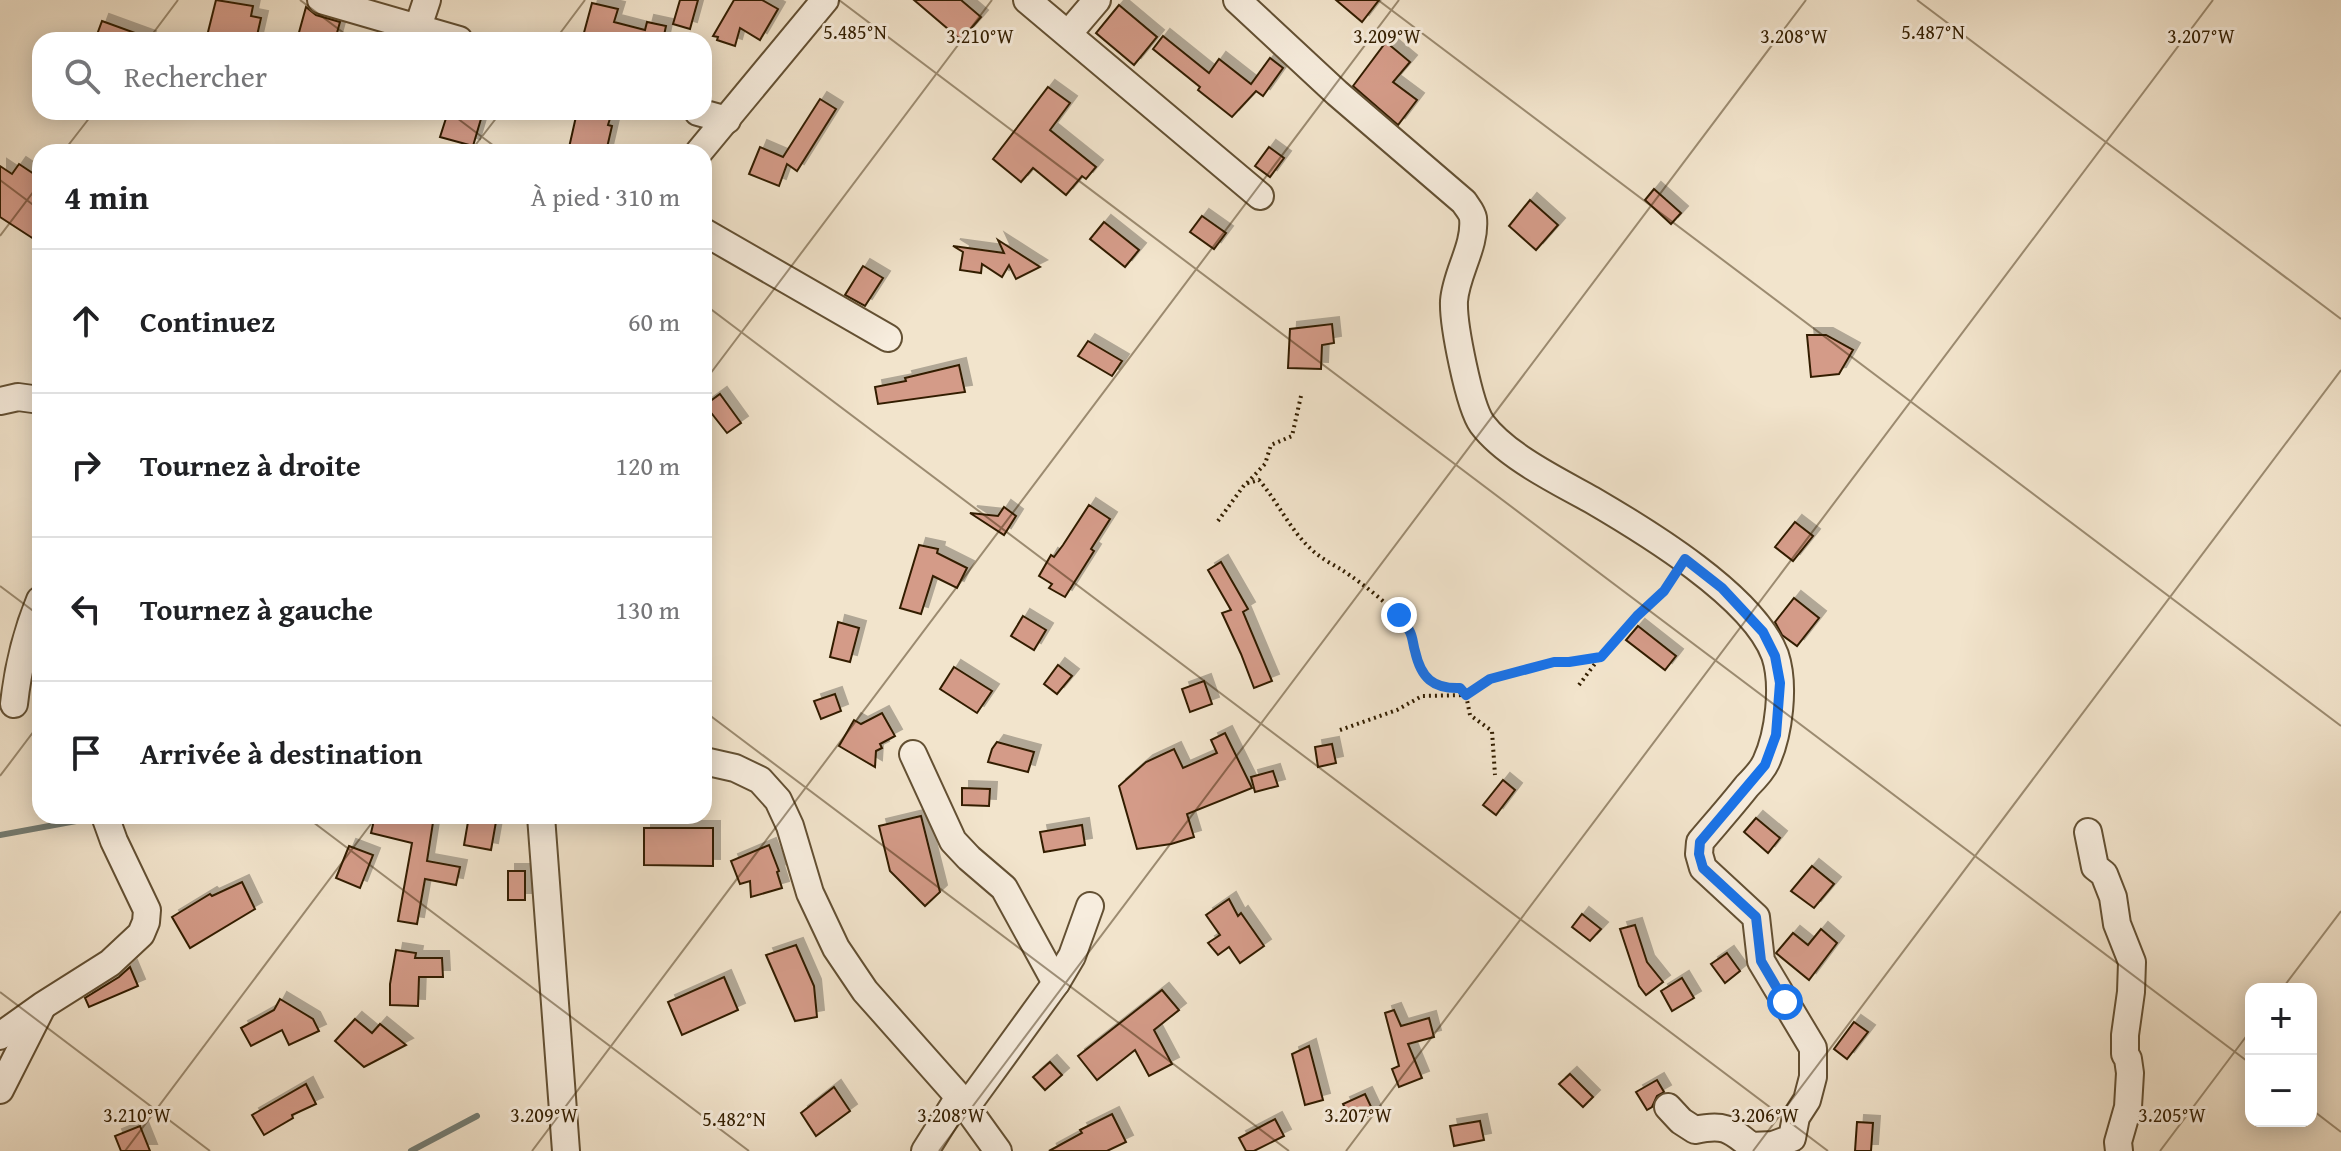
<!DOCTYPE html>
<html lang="fr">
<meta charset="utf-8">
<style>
body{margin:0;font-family:"Gentium Book Plus",serif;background:#f2f2f2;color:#202124}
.controls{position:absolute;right:24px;bottom:24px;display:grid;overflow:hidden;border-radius:16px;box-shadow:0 4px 20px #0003}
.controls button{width:72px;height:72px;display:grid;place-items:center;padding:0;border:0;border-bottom:2px solid #e0e0e0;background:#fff;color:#202124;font:40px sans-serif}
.stop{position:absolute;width:24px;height:24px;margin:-18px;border:6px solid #1a73e8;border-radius:50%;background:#fff}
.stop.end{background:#1a73e8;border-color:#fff;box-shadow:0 2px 8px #0008}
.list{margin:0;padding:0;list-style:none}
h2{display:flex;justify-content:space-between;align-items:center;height:104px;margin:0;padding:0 32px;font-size:34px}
h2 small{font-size:26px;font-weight:400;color:#757577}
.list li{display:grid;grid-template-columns:52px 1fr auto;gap:24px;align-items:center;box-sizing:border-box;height:144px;padding:0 32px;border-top:2px solid #e0e0e0}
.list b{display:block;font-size:30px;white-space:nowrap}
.list em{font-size:26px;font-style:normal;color:#757577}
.icon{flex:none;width:44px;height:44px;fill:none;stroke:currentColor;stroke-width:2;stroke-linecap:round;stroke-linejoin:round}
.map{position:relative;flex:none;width:2341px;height:1151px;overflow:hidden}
.search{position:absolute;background:#fff;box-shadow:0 4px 20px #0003;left:32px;top:32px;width:680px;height:88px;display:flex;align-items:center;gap:20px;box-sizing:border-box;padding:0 28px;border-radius:24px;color:#757577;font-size:30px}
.panel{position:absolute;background:#fff;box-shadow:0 4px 20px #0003;left:32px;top:144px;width:680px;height:680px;border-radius:24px}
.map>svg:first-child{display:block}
</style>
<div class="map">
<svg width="2341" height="1151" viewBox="0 0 2341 1151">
<defs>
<filter id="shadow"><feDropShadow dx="7" dy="-7" stdDeviation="0" flood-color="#0004"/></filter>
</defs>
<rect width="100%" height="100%" fill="#f2e4cc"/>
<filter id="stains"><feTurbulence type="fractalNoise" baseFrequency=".0025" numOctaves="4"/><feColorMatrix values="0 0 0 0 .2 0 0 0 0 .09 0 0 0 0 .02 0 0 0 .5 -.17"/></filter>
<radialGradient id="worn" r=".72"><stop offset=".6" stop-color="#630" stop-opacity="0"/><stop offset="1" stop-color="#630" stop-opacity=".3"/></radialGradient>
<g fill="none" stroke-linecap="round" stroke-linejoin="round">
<g stroke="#747d74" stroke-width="6">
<polyline points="0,835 98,817"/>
<polyline points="411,1151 477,1116"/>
</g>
</g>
<g fill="#d49b88" stroke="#331e00" stroke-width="2" filter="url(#shadow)">
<polygon points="216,0 253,6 251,16 261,18 256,40 206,40"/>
<polygon points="680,0 698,0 690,29 673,24"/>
<polygon points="734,0 762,0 778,9 760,40 740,28 735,46 717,40 718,37 713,36"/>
<polygon points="914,0 961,0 981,17 961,40"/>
<polygon points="1336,0 1379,0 1362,22"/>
<polygon points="592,3 618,9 614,22 645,30 647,22 666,26 663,40 582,40"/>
<polygon points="1119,5 1157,37 1134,65 1096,33"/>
<polygon points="306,7 316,15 340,22 335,40 314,40 298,36"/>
<polygon points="102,21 149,38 148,40 95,40"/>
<polygon points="1163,36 1209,73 1219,59 1251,84 1270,58 1283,68 1263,96 1256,91 1232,117 1198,90 1200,87 1153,49"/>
<polygon points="1386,42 1410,62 1393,82 1417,100 1398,125 1353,86"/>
<polygon points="1048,87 1070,103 1050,130 1096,167 1086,179 1082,176 1066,195 1033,168 1021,182 993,159"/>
<polygon points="820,99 836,109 797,171 787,164 779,186 749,174 760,147 783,157"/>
<polygon points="448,112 483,112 473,146 440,137"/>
<polygon points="577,112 612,112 608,125 612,126 606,152 568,152"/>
<polygon points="1269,147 1284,158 1270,177 1255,166"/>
<polygon points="19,164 40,178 40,243 0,217 0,166 12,174"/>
<polygon points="1654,189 1681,213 1671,224 1645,200"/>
<polygon points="1530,200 1558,225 1536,250 1509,226"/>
<polygon points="1202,216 1226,233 1214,249 1190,232"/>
<polygon points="1104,222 1139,250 1125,267 1090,239"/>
<polygon points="998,240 1040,267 1016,279 1009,265 1002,277 982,264 981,273 960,270 963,252 953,246 1004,253"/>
<polygon points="863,266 883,278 865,306 845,295"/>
<polygon points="1332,324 1334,343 1322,345 1321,369 1288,368 1290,329"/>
<polygon points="1807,335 1826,335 1853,350 1839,374 1811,377"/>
<polygon points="1088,341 1122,361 1112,376 1078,356"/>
<polygon points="959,365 965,392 878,404 875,387 906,381 905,378"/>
<polygon points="720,394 741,423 727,433 705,405"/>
<polygon points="1089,505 1110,519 1091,549 1094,551 1065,597 1049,588 1052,584 1039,576 1051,555 1054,557 1063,545"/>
<polygon points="1004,507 1016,516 1004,535 970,513 998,516"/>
<polygon points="1795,522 1813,536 1793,561 1775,547"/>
<polygon points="919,545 938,549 937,553 967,568 957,588 933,576 921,614 900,608"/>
<polygon points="1221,562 1248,609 1243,612 1272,681 1254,688 1241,654 1222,613 1231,610 1208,570"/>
<polygon points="1794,598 1819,618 1797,646 1782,635 1775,622"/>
<polygon points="1023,616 1046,630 1034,650 1011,636"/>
<polygon points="838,622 859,628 850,662 830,657"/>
<polygon points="1638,626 1676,656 1665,670 1626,640"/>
<polygon points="1058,665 1072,676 1057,694 1044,684"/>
<polygon points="954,667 992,691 977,713 940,689"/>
<polygon points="1204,681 1212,704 1190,712 1182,689"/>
<polygon points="835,694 841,711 821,719 814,701"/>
<polygon points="882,713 895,736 880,744 882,748 876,751 875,767 839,746 854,720 861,724"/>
<polygon points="1225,733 1252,788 1187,814 1194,837 1171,844 1137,849 1119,786 1146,762 1174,749 1183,768 1217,753 1211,740"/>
<polygon points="997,742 1034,752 1028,772 988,762 992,749"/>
<polygon points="1332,744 1336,763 1318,767 1315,747"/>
<polygon points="1273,771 1278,786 1255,792 1251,777"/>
<polygon points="1503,780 1515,790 1496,815 1483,805"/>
<polygon points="962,788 990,789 989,806 962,805"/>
<polygon points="375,816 434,816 427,861 460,867 456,885 425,879 417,924 398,921 412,843 371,833"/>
<polygon points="469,816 497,816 491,850 464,845"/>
<polygon points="921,816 940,892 925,906 890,871 879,826"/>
<polygon points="1756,818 1780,838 1768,853 1744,832"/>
<polygon points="1082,825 1085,845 1044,852 1040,832"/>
<polygon points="644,828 713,828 713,866 644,865"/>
<polygon points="769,845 779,871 777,872 782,888 751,897 750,881 740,884 731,861"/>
<polygon points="349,846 373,855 360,888 336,878"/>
<polygon points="1812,866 1834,884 1814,908 1791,891"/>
<rect x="508" y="871" width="17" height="29"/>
<polygon points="242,882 255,909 190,948 172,917 210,894 212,896"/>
<polygon points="1229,899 1238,916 1241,913 1264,946 1240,963 1229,947 1218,955 1208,943 1220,935 1206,915"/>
<polygon points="1582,914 1601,929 1590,941 1572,927"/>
<polygon points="1635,925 1647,962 1663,982 1646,995 1639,986 1620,929"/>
<polygon points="1821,929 1837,943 1809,980 1776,953 1793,933 1808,945"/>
<polygon points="796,945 814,986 817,1017 795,1021 766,955"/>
<polygon points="396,950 416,953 415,958 442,958 443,977 419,977 418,1006 390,1005 390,984"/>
<polygon points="1727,953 1740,971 1725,983 1711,964"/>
<polygon points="130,967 138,986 89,1007 85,998 119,977"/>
<polygon points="724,977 738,1010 682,1035 668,1002"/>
<polygon points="1682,978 1694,998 1672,1011 1661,991"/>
<polygon points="1162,990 1179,1010 1154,1030 1172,1064 1149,1076 1135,1050 1097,1080 1078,1056"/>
<polygon points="280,999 313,1019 319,1031 289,1045 282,1030 251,1046 241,1028 274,1010"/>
<polygon points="1394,1010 1401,1026 1429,1018 1434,1037 1408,1044 1422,1078 1399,1087 1392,1069 1399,1066 1385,1013"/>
<polygon points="355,1019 372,1033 380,1024 406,1045 364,1067 335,1041"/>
<polygon points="1854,1022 1868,1032 1847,1059 1834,1049"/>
<polygon points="1309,1046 1323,1100 1305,1105 1292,1054"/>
<polygon points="1050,1062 1062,1075 1045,1090 1033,1077"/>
<polygon points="1570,1074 1593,1097 1583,1107 1559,1084"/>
<polygon points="1657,1080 1664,1092 1657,1096 1652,1107 1647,1110 1636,1092"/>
<polygon points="306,1084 316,1104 292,1115 293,1118 264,1135 252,1115"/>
<polygon points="834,1087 850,1111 816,1136 801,1113"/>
<polygon points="1365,1094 1374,1113 1352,1123 1343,1104"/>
<polygon points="1112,1114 1126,1142 1107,1151 1049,1151 1082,1133 1080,1130"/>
<polygon points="1275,1119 1284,1136 1254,1151 1246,1151 1239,1138"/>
<polygon points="1480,1121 1484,1140 1454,1146 1450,1126"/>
<polygon points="1857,1122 1873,1123 1871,1151 1855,1151"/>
<polygon points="140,1126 150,1151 121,1151 115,1136"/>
</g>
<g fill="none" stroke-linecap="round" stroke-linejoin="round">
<defs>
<g id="minor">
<polyline points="321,0 459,40"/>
<polyline points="1027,0 1260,196"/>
<path d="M1237 0 1337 93 1464 202C1467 207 1472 212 1473 218 1476 246 1456 273 1454 301 1453 324 1469 406 1482 424 1506 456 1558 481 1592 500 1645 531 1753 596 1775 655 1785 685 1779 734 1766 762 1762 771 1754 779 1747 786 1732 805 1716 823 1700 842L1699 854 1703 868 1756 917 1761 961 1813 1048V1077L1807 1100 1796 1117 1792 1138 1773 1145 1751 1146C1729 1128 1723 1124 1695 1130L1681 1121 1668 1107"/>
<polyline points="418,27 427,0"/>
<polyline points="1068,34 1097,0"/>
<polyline points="698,112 727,120"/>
<polyline points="699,152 825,0"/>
<polyline points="704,232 888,338"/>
<polyline points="0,401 18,397 40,400"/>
<path d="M14 704C18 667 26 634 40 600"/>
<polyline points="913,754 953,841 969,858 1004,888 1056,983"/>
<polyline points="704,761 735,768 760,780 778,800 790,826 810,893 836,948 865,991 959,1097 998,1151"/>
<polyline points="541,816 566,1151"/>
<polyline points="2088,832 2095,867 2104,874 2113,897 2117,924 2132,962 2131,992 2125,1035 2125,1054 2128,1059 2130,1073 2128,1107 2118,1142 2119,1151"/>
<polyline points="0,1036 42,1006 110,963 141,934 146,922 147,910 114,841 105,816"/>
<polyline points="0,1090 41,1009"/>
<polyline points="966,1107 1056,983 1072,956 1090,906"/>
<polyline points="925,1151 959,1097"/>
</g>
</defs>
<use href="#minor" stroke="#635033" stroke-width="30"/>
<g stroke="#331e00" stroke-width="4" stroke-dasharray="2 4" stroke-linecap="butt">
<polyline points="1247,483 1265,464 1271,445 1292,436 1301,396"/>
<path d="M1218 521 1245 484 1259 480C1278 502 1290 530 1311 549 1320 558 1332 564 1342 570 1362 583 1399 611 1410 632 1414 639 1413 648 1416 656 1423 681 1435 689 1460 688L1466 695 1470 715 1492 731 1495 775"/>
<polyline points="1579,685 1609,645 1664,591 1673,578"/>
<polyline points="1340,730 1397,710 1422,696 1466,695 1490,679 1529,669 1554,662 1601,657"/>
</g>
<use href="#minor" stroke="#f7edde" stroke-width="26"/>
</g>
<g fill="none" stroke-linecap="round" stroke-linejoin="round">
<path stroke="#1a73e8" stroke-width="10" d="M1399 615C1402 621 1407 626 1410 632 1413 638 1413 645 1415 651 1421 678 1433 689 1460 688L1466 695 1490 679 1554 662H1569L1601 657 1637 616 1664 591 1685 559 1722 588 1763 632 1775 656 1780 683 1776 735 1765 765 1700 842 1699 854 1703 868 1756 917 1761 961 1785 1002"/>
</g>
<path fill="none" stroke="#331e00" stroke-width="2" stroke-opacity="0.45" d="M300 0 353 40M839 0 2251 1064M1378 0 2341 726M1917 0 2341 319M148 40 178 0M555 40 585 0M449 112 502 152M63 152 94 112M470 152 501 112M0 180 40 210M0 236 40 183M704 304 1828 1151M704 382 992 0M0 586 40 616M704 711 1289 1151M0 776 40 723M305 816 749 1151M2282 989 2341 911M0 992 210 1151M2311 1109 2341 1132M125 1151 377 816M532 1151 1399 0M939 1151 1806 0M1346 1151 2213 0M1753 1151 2341 370M2160 1151 2251 1030"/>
<g font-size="20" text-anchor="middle" fill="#331e00" stroke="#f7edde" stroke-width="6" stroke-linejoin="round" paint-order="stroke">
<text x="855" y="39">5.485°N</text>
<text x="1933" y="39">5.487°N</text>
<text x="980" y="43">3.210°W</text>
<text x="1387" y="43">3.209°W</text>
<text x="1794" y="43">3.208°W</text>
<text x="2201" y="43">3.207°W</text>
<text x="137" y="1122">3.210°W</text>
<text x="544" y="1122">3.209°W</text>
<text x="951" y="1122">3.208°W</text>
<text x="1358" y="1122">3.207°W</text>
<text x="1765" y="1122">3.206°W</text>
<text x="2172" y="1122">3.205°W</text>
<text x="734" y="1126">5.482°N</text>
</g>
<rect width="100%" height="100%" filter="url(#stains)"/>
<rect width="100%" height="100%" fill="url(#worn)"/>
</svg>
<div class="controls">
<button>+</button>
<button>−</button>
</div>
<div class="stop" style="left:1785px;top:1002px"></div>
<div class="stop end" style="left:1399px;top:615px"></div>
<div class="search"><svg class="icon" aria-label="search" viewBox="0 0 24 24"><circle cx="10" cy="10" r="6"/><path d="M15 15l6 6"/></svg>Rechercher</div>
<section class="panel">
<h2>4 min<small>À pied · 310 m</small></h2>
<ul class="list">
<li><svg class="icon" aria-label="ahead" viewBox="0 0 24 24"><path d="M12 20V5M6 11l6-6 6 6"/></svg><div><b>Continuez</b></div><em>60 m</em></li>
<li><svg class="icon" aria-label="right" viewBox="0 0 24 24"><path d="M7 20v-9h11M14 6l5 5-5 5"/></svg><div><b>Tournez à droite</b></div><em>120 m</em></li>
<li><svg class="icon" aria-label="left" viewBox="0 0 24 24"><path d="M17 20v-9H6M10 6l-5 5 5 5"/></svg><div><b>Tournez à gauche</b></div><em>130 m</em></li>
<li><svg class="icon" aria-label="arrive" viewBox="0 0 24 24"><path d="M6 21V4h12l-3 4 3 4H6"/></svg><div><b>Arrivée à destination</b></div></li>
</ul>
</section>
</div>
